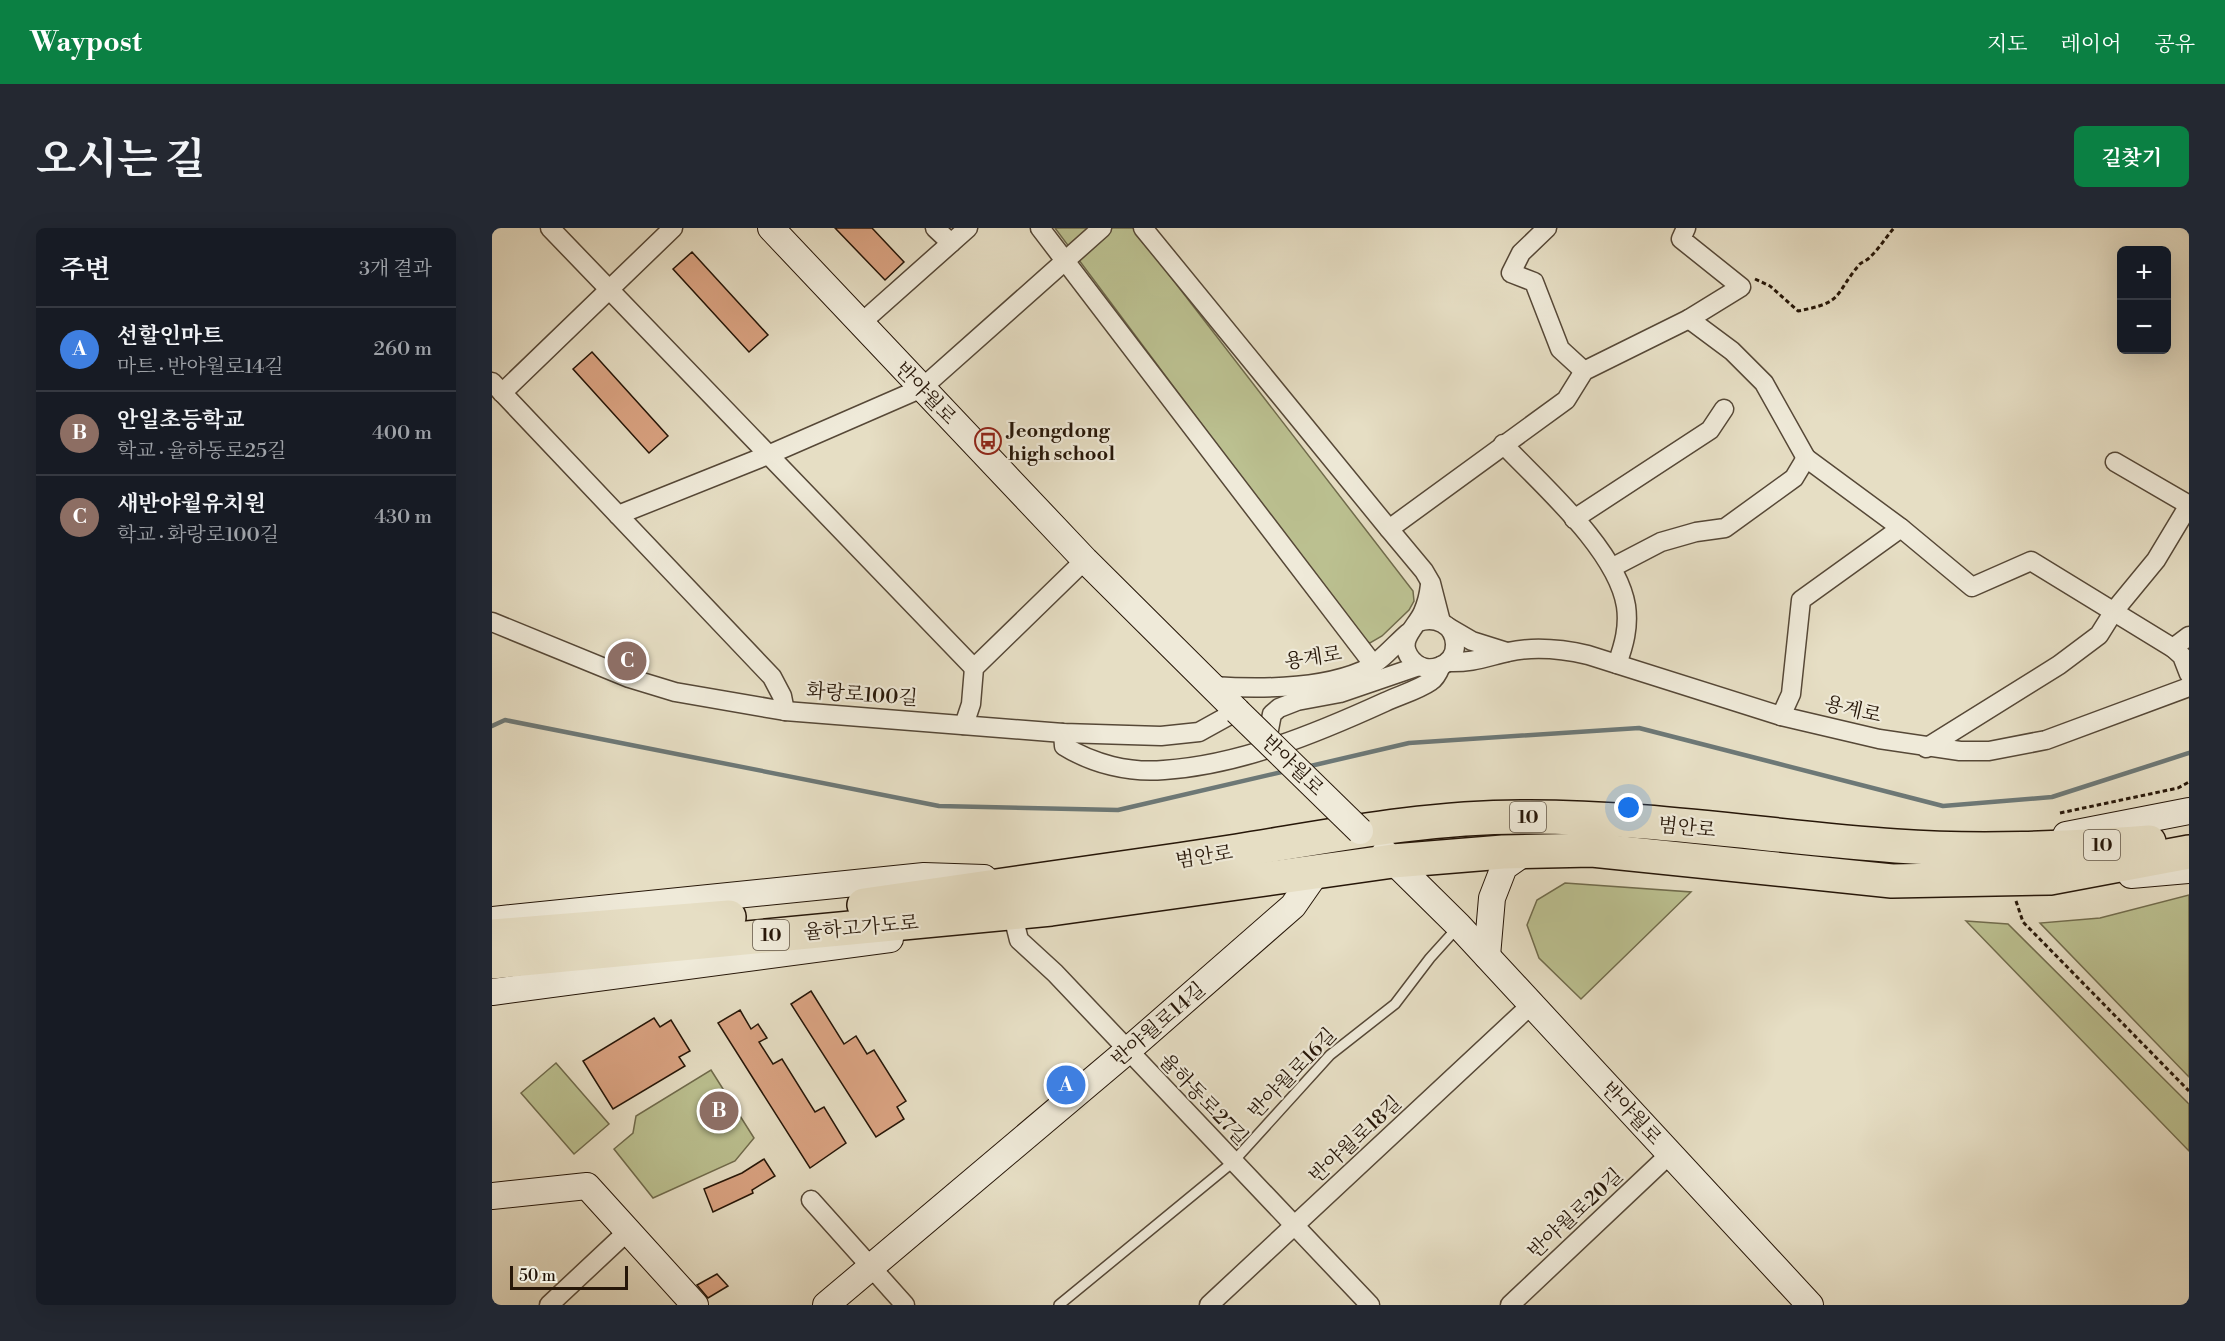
<!DOCTYPE html>
<html lang="ko">
<meta charset="utf-8">
<style>
body{margin:0;font-family:"Libre Bodoni","Noto Serif KR",serif;background:#242831;color:#f1f3f6}
.controls{position:absolute;right:18px;top:18px;display:grid;overflow:hidden;border-radius:9px;box-shadow:0 6px 24px #0002}
.controls button{width:54px;height:54px;display:grid;place-items:center;padding:0;border:0;border-bottom:2px solid #363941;background:#171b24;color:#f1f3f6;font:30px sans-serif}
.scale{position:absolute;left:18px;bottom:15px;width:118px;box-sizing:border-box;padding-left:6px;border:3px solid #261608;border-top:0;font-size:16px;line-height:21px;white-space:nowrap;color:#261608;-webkit-text-stroke:4px #efead9;paint-order:stroke}
.you{position:absolute;left:1137px;top:580px;width:21px;height:21px;margin:-15px;border:4px solid #fff;border-radius:50%;background:#1a73e8;box-shadow:0 0 0 9px #1a73e833}
.badge{display:grid;place-items:center;width:39px;height:39px;border-radius:50%;background:#0b8043;color:#fff;font-size:20px;font-weight:700}
.pin{position:absolute;translate:-50% -50%;border:3px solid #fff;box-shadow:0 2px 6px #0006}
.list{margin:0;padding:0;list-style:none}
h2{display:flex;justify-content:space-between;align-items:center;height:78px;margin:0;padding:0 24px;font-size:26px}
h2 small{font-size:20px;font-weight:400;color:#9ea1a6}
.list li{display:grid;grid-template-columns:39px 1fr auto;gap:18px;align-items:center;box-sizing:border-box;height:84px;padding:0 24px;border-top:2px solid #363941}
.list b{display:block;font-size:22px;white-space:nowrap}
.list p{margin:0;font-size:20px;white-space:nowrap;color:#9ea1a6}
.list em{font-size:20px;font-style:normal;color:#9ea1a6}
.map{position:relative;flex:none;width:1697px;height:1077px;overflow:hidden;border-radius:9px}
header{display:flex;align-items:center;gap:36px;box-sizing:border-box;height:84px;padding:0 30px;background:#0b8043;color:#fff}
header strong{font-size:28px}
nav{display:flex;gap:33px;margin-inline-start:auto;font-size:21px}
.intro{display:flex;align-items:center;justify-content:space-between;box-sizing:border-box;height:144px;padding:0 36px}
h1{margin:0;font-size:42px}
.button{padding:15px 27px;border-radius:9px;background:#0b8043;color:#fff;font-size:21px;font-weight:700}
main{display:flex;gap:36px;padding:0 36px}
aside{flex:1;background:#171b24;border-radius:9px;box-shadow:0 6px 24px #0002}
.map>svg:first-child{display:block}
</style>
<header>
<strong>Waypost</strong>
<nav><a>지도</a><a>레이어</a><a>공유</a></nav>
</header>
<div class="intro"><h1>오시는 길</h1><a class="button">길찾기</a></div>
<main>
<aside>
<h2>주변<small>3개 결과</small></h2>
<ul class="list">
<li><span class="badge" style="background:#3f7fe0">A</span><div><b>선할인마트</b><p>마트 · 반야월로14길</p></div><em>260 m</em></li>
<li><span class="badge" style="background:#8d6e63">B</span><div><b>안일초등학교</b><p>학교 · 율하동로25길</p></div><em>400 m</em></li>
<li><span class="badge" style="background:#8d6e63">C</span><div><b>새반야월유치원</b><p>학교 · 화랑로100길</p></div><em>430 m</em></li>
</ul>
</aside>
<div class="map">
<svg width="1697" height="1077" viewBox="0 0 1697 1077">
<rect width="100%" height="100%" fill="#e6dec4"/>
<filter id="stains"><feTurbulence type="fractalNoise" baseFrequency=".00333" numOctaves="4"/><feColorMatrix values="0 0 0 0 .2 0 0 0 0 .09 0 0 0 0 .02 0 0 0 .5 -.17"/></filter>
<radialGradient id="worn" r=".72"><stop offset=".6" stop-color="#630" stop-opacity="0"/><stop offset="1" stop-color="#630" stop-opacity=".3"/></radialGradient>
<g fill="#bbc090" stroke="#706b4c" stroke-width="1.5">
<polygon points="563,0 641,0 921,363 922,373 917,382 890,408 878,415 871,412"/>
<polygon points="1073,655 1199,664 1089,771 1047,730 1035,697 1045,672"/>
<polygon points="1697,667 1697,849 1548,695 1608,690"/>
<polygon points="1474,693 1516,696 1697,876 1697,923"/>
<polygon points="64,835 117,896 82,926 29,865"/>
<polygon points="219,842 262,910 243,933 161,970 122,921 141,905 144,888"/>
</g>
<g fill="none" stroke-linecap="round" stroke-linejoin="round">
<g stroke="#6d7876" stroke-width="4.5">
<polyline points="0,498 13,492 447,578 626,582 794,543"/>
<polyline points="814,539 917,515 1147,500 1451,578 1560,569 1697,525"/>
</g>
</g>
<g fill="#daa382" stroke="#261608" stroke-width="1.5">
<polygon points="343,0 380,0 412,34 393,52"/>
<polygon points="200,24 276,107 257,124 181,41"/>
<polygon points="100,124 176,208 157,225 81,141"/>
<polygon points="319,763 352,816 364,808 375,826 382,822 414,873 405,879 412,891 384,909 299,776"/>
<polygon points="248,782 259,801 266,796 275,810 267,814 281,836 290,831 323,884 332,879 354,915 318,940 226,795"/>
<polygon points="162,790 168,799 179,792 198,823 187,829 193,838 121,881 91,833"/>
<polygon points="272,931 283,948 260,962 261,965 221,984 212,961 250,945"/>
<polygon points="225,1046 236,1058 216,1070 205,1057"/>
</g>
<g fill="none" stroke-linecap="round" stroke-linejoin="round">
<defs>
<polyline id="lane" points="567,1077 741,934 838,827 903,776 938,730 966,699"/>
<g id="street">
<polyline points="58,0 482,440"/>
<polyline points="443,0 459,15"/>
<polyline points="548,0 881,436"/>
<polyline points="651,0 897,301"/>
<polyline points="1055,0 1029,25 1019,45 1042,54 1068,121 1092,143"/>
<polyline points="1197,91 1240,123 1272,155 1314,230"/>
<polyline points="368,96 476,0"/>
<polyline points="0,154 126,287 276,227 430,160 610,0"/>
<polyline points="10,165 181,0"/>
<path d="M1011 216C1050 257 1125 322 1134 378 1137 399 1132 417 1125 436"/>
<polyline points="1623,234 1697,277"/>
<polyline points="126,287 280,449 290,468 293,483"/>
<polyline points="1082,291 1218,202 1232,181"/>
<polyline points="1121,339 1169,314 1204,304 1233,300 1302,250 1314,230 1409,300 1480,359 1539,333 1681,420 1690,428 1697,446"/>
<polyline points="0,394 137,450 183,464 293,483 571,505 669,508 707,504 745,483"/>
<path d="M926 394C943 388 962 396 963 416 964 438 934 449 920 432 903 413 924 400 931 384 935 375 937 366 938 357"/>
<polyline points="949,394 939,355 932,343 897,301 1074,172 1092,143 1197,91 1249,59 1189,11 1194,0"/>
<polyline points="956,399 980,413 1015,424"/>
<polyline points="1681,420 1697,408"/>
<path d="M956 434C980 435 994 429 1016 424 1043 418 1070 421 1096 427L1289 488 1387 511 1468 523H1497L1554 512 1697 459"/>
<path d="M720 458C765 461 828 461 870 443 888 435 902 417 916 405"/>
<polyline points="1289,488 1299,466 1309,372 1409,300"/>
<polyline points="472,497 479,476 482,440 593,332"/>
<path d="M571 505 572 518C601 536 637 545 672 542 748 537 825 505 893 474 908 467 926 462 939 453 944 450 947 443 949 438"/>
<polyline points="775,512 780,486 787,480 805,473 848,465 927,438"/>
<polyline points="1434,520 1567,437 1607,407 1622,383 1664,332 1697,277"/>
<polyline points="522,692 527,712 563,745 878,1077"/>
<polyline points="319,972 413,1077"/>
<polyline points="57,1077 136,1003"/>
<polyline points="717,1077 1039,777"/>
<polyline points="1018,1077 1178,926"/>
</g>
<g id="secondary">
<polyline points="279,0 593,332 745,483"/>
<polyline points="1574,607 1697,583"/>
<polyline points="893,625 967,698 1318,1077"/>
<polyline points="1639,647 1697,642"/>
<polyline points="0,692 432,648 492,650"/>
<polyline points="995,728 1000,670 1012,639 1035,623"/>
<polyline points="0,764 398,711"/>
<polyline points="0,968 95,958 203,1077"/>
<polyline points="334,1077 635,823 801,678 824,645"/>
</g>
<g id="highway">
<path d="M372 677C497 660 621 642 745 623 839 608 933 589 1029 589 1154 588 1279 609 1404 618 1488 624 1573 620 1657 614"/>
<polyline points="0,708 237,689"/>
<polyline points="0,734 559,681 901,633 1011,624 1100,622 1400,653 1558,650 1697,624"/>
</g>
</defs>
<use href="#lane" stroke="#564837" stroke-width="12"/>
<use href="#street" stroke="#564837" stroke-width="21"/>
<use href="#secondary" stroke="#261608" stroke-width="28"/>
<use href="#highway" stroke="#261608" stroke-width="36"/>
<g stroke="#261608" stroke-width="3" stroke-dasharray="4.5 3" stroke-linecap="butt">
<path d="M1263 51 1278 58 1306 83C1353 74 1341 68 1367 37 1369 34 1375 33 1378 29 1387 21 1394 9 1402 0"/>
<polyline points="1568,585 1686,560 1697,554"/>
<polyline points="1524,673 1531,694 1697,863"/>
</g>
<use href="#lane" stroke="#efead9" stroke-width="9"/>
<use href="#street" stroke="#efead9" stroke-width="18"/>
<use href="#secondary" stroke="#efead9" stroke-width="26"/>
<use href="#highway" stroke="#e6dec4" stroke-width="33"/>
<defs>
<polyline id="secondary-bridge" points="745,483 868,603"/>
</defs>
<use href="#secondary-bridge" stroke="#261608" stroke-width="28" stroke-linecap="butt"/>
<use href="#secondary-bridge" stroke="#efead9" stroke-width="26"/>
</g>
<defs>
<symbol id="bus-ring" viewBox="-11 -11 22 22"><circle r="9.5" fill="#efead9" stroke="#8f2418" stroke-width="1.5"/><path d="M-5-6H5V4H4V6H2V4H-2V6H-4V4H-5ZM-3.5-4V0h7V-4ZM-3.5 1.2v1.5H-2V1.2ZM2 1.2v1.5H3.5V1.2Z" fill="#8f2418"/></symbol>
</defs>
<g fill-rule="evenodd">
<use href="#bus-ring" x="481" y="198" width="30" height="30"/>
</g>
<g text-anchor="middle" stroke-width="4.5" stroke-linejoin="round" paint-order="stroke">
<g fill="#efead9" stroke="#625647" stroke-width="1.5">
<rect x="1018" y="574" width="36" height="30" rx="4.5"/>
<rect x="1592" y="602" width="36" height="30" rx="4.5"/>
<rect x="261" y="692" width="36" height="30" rx="4.5"/>
</g>
<g font-size="18" font-weight="bold" fill="#261608">
<text x="1036" y="595">10</text>
<text x="1610" y="623">10</text>
<text x="279" y="713">10</text>
</g>
<g font-size="20" fill="#261608" stroke="#efead9">
<text transform="translate(434 165) rotate(46)" y="7">반야월로</text>
<text transform="translate(821 429) rotate(-9)" y="7">용계로</text>
<text transform="translate(370 466) rotate(4)" y="7">화랑로100길</text>
<text transform="translate(1361 481) rotate(13)" y="7">용계로</text>
<text transform="translate(801 537) rotate(44)" y="7">반야월로</text>
<text transform="translate(1195 599) rotate(6)" y="7">범안로</text>
<text transform="translate(712 628) rotate(-9)" y="7">범안로</text>
<text transform="translate(369 699) rotate(-5)" y="7">율하고가도로</text>
<text transform="translate(666 796) rotate(-41)" y="7">반야월로14길</text>
<text transform="translate(800 845) rotate(-46)" y="7">반야월로16길</text>
<text transform="translate(712 871) rotate(46)" y="7">율하동로27길</text>
<text transform="translate(1140 885) rotate(47)" y="7">반야월로</text>
<text transform="translate(863 911) rotate(-43)" y="7">반야월로18길</text>
<text transform="translate(1083 985) rotate(-43)" y="7">반야월로20길</text>
</g>
<g font-size="20" font-weight="bold" fill="#261608" stroke="#efead9" text-anchor="start">
<text x="516" y="209">Jeongdong<tspan x="516" dy="23">high school</tspan></text>
</g>
</g>
<rect width="100%" height="100%" filter="url(#stains)"/>
<rect width="100%" height="100%" fill="url(#worn)"/>
</svg>
<div class="controls">
<button>+</button>
<button>−</button>
</div>
<div class="scale">50 m</div>
<div class="you"></div>
<div class="pin badge" style="left:574px;top:857px;background:#3f7fe0">A</div>
<div class="pin badge" style="left:227px;top:883px;background:#8d6e63">B</div>
<div class="pin badge" style="left:135px;top:433px;background:#8d6e63">C</div>
</div>
</main>
